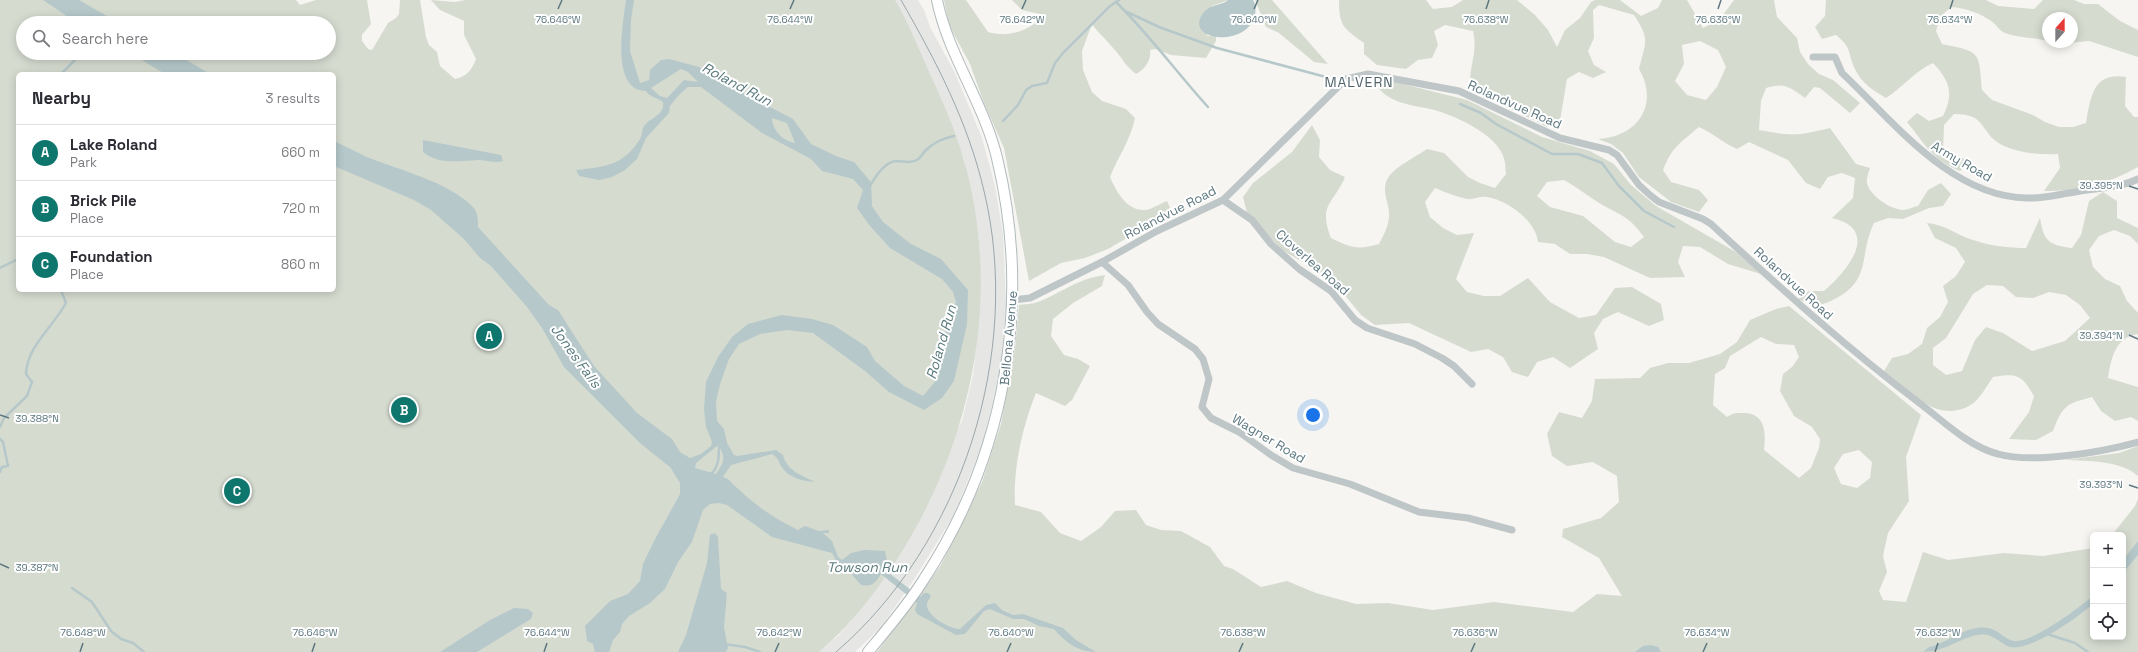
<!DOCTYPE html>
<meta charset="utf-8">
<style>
body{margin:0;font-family:"Space Grotesk",sans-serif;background:#f7f7f7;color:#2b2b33}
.controls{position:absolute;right:12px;bottom:12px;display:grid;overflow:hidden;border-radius:6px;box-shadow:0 2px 10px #0003}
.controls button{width:36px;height:36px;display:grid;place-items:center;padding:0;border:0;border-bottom:1px solid #e1e1e2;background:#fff;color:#2b2b33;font:20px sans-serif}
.compass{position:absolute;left:2042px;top:12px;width:36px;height:36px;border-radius:50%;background:#fff;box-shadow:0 2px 10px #0003;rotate:21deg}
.you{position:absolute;left:1313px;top:415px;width:14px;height:14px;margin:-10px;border:3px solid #fff;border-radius:50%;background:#1a73e8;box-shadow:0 0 0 6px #1a73e833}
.badge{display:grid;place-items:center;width:26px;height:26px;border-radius:50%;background:#0f766e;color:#fff;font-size:13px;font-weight:700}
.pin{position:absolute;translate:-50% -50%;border:2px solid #fff;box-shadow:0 1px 4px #0006}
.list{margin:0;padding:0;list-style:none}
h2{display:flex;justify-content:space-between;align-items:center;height:52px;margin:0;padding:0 16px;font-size:17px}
h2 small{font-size:13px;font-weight:400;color:#7c7c81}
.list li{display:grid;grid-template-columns:26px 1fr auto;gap:12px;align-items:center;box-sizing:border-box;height:56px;padding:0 16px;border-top:1px solid #e1e1e2}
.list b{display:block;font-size:15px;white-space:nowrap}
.list p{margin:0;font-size:13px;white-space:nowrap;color:#7c7c81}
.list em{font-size:13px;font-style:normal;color:#7c7c81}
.icon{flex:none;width:22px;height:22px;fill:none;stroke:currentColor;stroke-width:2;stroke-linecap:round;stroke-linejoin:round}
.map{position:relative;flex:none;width:2138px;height:652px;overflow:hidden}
.search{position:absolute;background:#fff;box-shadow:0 2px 10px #0003;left:16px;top:16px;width:320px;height:44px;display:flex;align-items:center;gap:10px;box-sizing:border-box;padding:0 14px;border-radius:22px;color:#7c7c81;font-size:15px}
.panel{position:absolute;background:#fff;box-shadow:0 2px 10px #0003;left:16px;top:72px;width:320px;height:220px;border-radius:6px}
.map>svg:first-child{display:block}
</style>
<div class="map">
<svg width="2138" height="652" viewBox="0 0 2138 652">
<rect width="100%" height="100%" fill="#f6f5f1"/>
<polygon fill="#e6e6e5" points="889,0 918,0 924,10 930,27 955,73 982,138 995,186 1003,234 1006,306 1001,365 983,443 954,515 913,581 881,627 855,652 819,652 838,636 851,621 962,421 973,375 976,349 980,254 977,223 964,159 941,98"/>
<g fill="#d6dbd0" fill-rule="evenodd">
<path d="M0 0H296L300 5 316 0H367L371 24 362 35V41L368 49 372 50 388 23 396 18 399 14 400 0H420L426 37 429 45 437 52 440 66 455 79C466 77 472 70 476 59L464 35V21L440 10 431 0 455 2 465 0H895C909 23 919 50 930 74 943 102 955 129 963 157 1001 285 976 425 910 538 886 579 856 621 819 652H0ZM23 23H329V53H23ZM18 74H334V290H18Z"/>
<path d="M944 0H966L988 32C1009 38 1029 31 1044 15L1022 10 1012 0H1228L1212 6 1207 36H1216V41L1206 58 1171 55 1155 49 1150 50C1152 60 1144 70 1136 74 1125 66 1122 57 1113 48 1106 39 1098 33 1092 24L1082 51 1083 70 1092 92 1102 101 1126 109 1135 118C1131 139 1118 157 1110 177 1116 191 1126 210 1144 210 1151 210 1161 203 1167 201L1172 212 1108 249 1085 258 1061 263 1029 281 1004 148 984 103 970 64 949 25Z"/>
<polygon points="1255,0 1272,0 1328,64 1314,62 1279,33 1266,27"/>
<path d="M1339 0H1426L1433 9 1452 7 1463 0H1517L1535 15 1548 30 1557 47 1565 30 1580 18 1591 2 1595 0H1620L1641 16 1658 8 1662 0H1687L1703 28 1720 19 1734 0H1774L1777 17 1797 38 1800 52 1808 64 1819 74 1833 80 1860 103 1850 113 1820 88 1814 87 1805 98C1790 87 1784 82 1766 88L1761 101 1759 130C1791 136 1798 136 1830 128L1856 164 1870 168C1869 172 1866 178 1867 183 1870 196 1890 209 1903 210 1907 210 1913 207 1918 206L1928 190 1941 183 1951 194 1943 206 1929 208 1903 219 1888 218 1874 223C1858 256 1873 280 1833 300 1820 307 1811 306 1798 299L1809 291H1824C1847 271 1882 230 1832 218L1853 198 1855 178 1842 173 1828 177 1820 189 1806 183 1788 160 1749 142 1737 149C1723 143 1713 133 1699 127 1680 143 1672 147 1663 170L1671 182 1699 190 1708 200 1699 212 1671 202 1639 177 1623 153 1611 144 1598 139C1637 137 1660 105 1639 69 1645 42 1651 41 1634 15L1599 5 1593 10 1594 38 1588 51 1594 65 1606 72 1593 78 1579 72 1567 79 1560 121 1547 127 1470 88C1469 66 1478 52 1473 31L1445 25 1434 31 1438 45 1432 58 1418 60 1406 69 1377 65 1364 54V43C1343 28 1339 26 1339 0ZM1700 41 1718 50 1726 67 1717 87 1706 100 1687 95 1675 81 1684 64 1682 45Z"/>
<path d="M1826 0H1986L1998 6 2034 9 2043 0H2074L2084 4H2098L2120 21 2138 30V57L2089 41 2059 44 2051 42H2072V18H2048V41C2035 38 2013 37 2003 32 1998 29 1996 24 1991 21 1980 13 1965 8 1951 7L1940 17 1936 31 1942 44C1981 52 1979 51 1982 90L1992 100 2033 115 2045 122 2059 127H2073L2086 123C2091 96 2093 72 2126 77L2125 106 2134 117H2138V167C2108 184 2079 191 2044 191L2060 168 2058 154C2039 155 2017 153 2000 144 1979 131 1987 114 1954 114L1944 125 1943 153 1957 155 1971 162 1960 171C1931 159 1926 145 1907 122L1917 113 1929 121 1943 116C1954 94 1950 81 1933 63 1915 71 1903 87 1886 98 1874 91 1861 83 1855 69 1847 52 1853 49 1836 35L1822 39 1815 27 1825 16Z"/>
<path d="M1374 82H1395L1467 100 1542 137 1590 151 1614 164 1631 185 1656 206 1736 252 1761 274 1728 264 1700 247 1683 246 1678 262 1685 277 1650 278 1604 257 1587 254H1570L1555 244 1538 242C1536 221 1506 199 1486 197 1480 196 1473 200 1467 199 1457 197 1445 192 1435 188L1425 202 1430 217 1443 228 1457 235 1474 233 1456 279 1467 292 1484 296H1500L1528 278 1550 302 1579 318 1596 315 1615 288 1632 287 1661 304 1664 320 1649 326 1618 312 1603 319 1594 333 1598 349 1570 368 1553 357 1537 362 1528 377 1512 372 1503 357 1488 349 1471 352 1409 323 1375 325 1361 315 1339 288 1327 276 1282 250 1247 213 1243 197 1253 183 1292 152 1312 125 1320 140 1319 157 1330 170 1345 177C1333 205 1318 204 1331 238 1351 248 1358 250 1379 244 1384 235 1390 223 1389 212 1388 201 1381 189 1388 178 1394 167 1416 157 1427 149L1444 153 1468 177 1480 183 1495 188 1506 174C1505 169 1506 164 1504 159 1498 134 1452 114 1430 109 1407 104 1387 103 1374 82ZM1564 180C1579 188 1591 199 1606 207 1625 217 1630 218 1644 237L1631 247 1615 242 1583 216 1550 207 1537 196 1547 182Z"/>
<path d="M2103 192 2117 201V218L2138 228V244L2130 236 2114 230 2099 236 2089 250 2093 267 2105 279 2120 286 2127 301 2138 313V334C2115 337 2111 359 2108 378L2138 387V421L2131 417 2115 421 2101 411 2092 397C2066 404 2063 405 2053 431L2036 440 2009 439 2029 412 2034 396C2022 375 2017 373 1993 377 1987 385 1980 399 1972 404 1939 426 1908 391 1884 371L1892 358 1908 354 1922 344 1927 328 1940 317 1948 302 1943 286 1956 276 1965 262 1956 248 1935 238 1927 223C1949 226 1954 234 1973 240 1990 246 2009 248 2026 248L2040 218C2044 241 2048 245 2072 248L2081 235 2089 201ZM1987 285 2003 286 2016 297 2033 298 2049 292 2066 295 2080 305 2090 318 2065 341 2032 351 2003 333 1986 327 1975 340 1962 371 1946 375 1933 365V348L1946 338 1973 294Z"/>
<path d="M1105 275 1102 286 1073 303 1053 319 1051 336 1064 355 1078 359 1090 366 1072 400 1065 406 1036 393C1022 428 1013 468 1015 505L1041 512 1060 533 1081 541 1101 527 1115 511 1136 510 1146 525 1161 530 1181 531 1210 547 1224 566 1233 569 1261 587 1287 581 1316 593 1356 604 1388 603 1433 610 1494 602 1573 612 1597 594 1622 596 1599 558 1562 537 1563 529 1601 518 1619 502 1617 476 1593 462 1567 466 1552 456 1547 434 1559 412 1582 418 1592 401 1595 379 1640 378 1650 368 1668 363H1689L1720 354 1737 342 1750 320 1776 309 1789 306 1921 415 1906 457 1909 501 1888 533 1883 556 1887 572 1879 591 1883 600 1906 602 1923 552 1948 560 2004 553 2043 556 2093 548V637H2123V535H2112L2135 506 2138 499V652H877L941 565 982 482 1001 424 1015 349 1019 305C1025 304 1032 304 1038 302 1061 293 1079 278 1105 275ZM1761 337 1776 344 1794 345 1799 357 1792 367 1783 374 1780 391 1794 416 1812 427 1820 439 1819 448 1811 468 1799 478 1764 450C1766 434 1766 414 1745 413 1737 413 1734 412 1727 417L1713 405 1715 374 1725 368 1730 356ZM1859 450 1872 462 1870 478 1857 488 1841 484 1834 468 1843 454Z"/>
<path d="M2138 446V476C2121 460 2087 461 2064 460L2119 453Z"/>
</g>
<g fill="#b6c8ca" fill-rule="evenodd">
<polygon points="43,0 79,0 119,23 77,23"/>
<path d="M626 0H634L631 20 630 51 640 83 649 80 650 70 661 60 669 59 699 67 730 86 793 119 811 144 836 156 854 162 871 182 872 206 883 222 911 244 941 259 968 290 967 324 954 381 942 398 924 410 889 392 865 371 813 333 787 330 760 334 739 344 729 359 720 384 716 402 717 421 724 429 727 443 734 455 737 456 776 450 783 455C787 471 801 475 815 482 803 481 788 478 781 466 778 460 778 458 772 454L731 465 723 477 728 479C750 501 770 517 798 530L805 526 819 531 829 530V533H823L832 541 838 557 842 560 851 553 864 550 885 551 887 561 885 570 920 597 924 593H928L931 596 927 603C925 615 949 629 960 629L986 605 995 603 1002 610 1013 615 1023 614 1063 628 1076 640 1096 652C1078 652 1065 642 1054 629L1039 626 1024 619H1013L990 609 984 611 965 634 956 635 917 614 915 610 917 603 881 574C875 583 873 587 861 585L849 571H842L832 553 772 537 727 505 719 503 710 504 703 510 692 542 678 562 665 589 650 603 629 616 622 624 620 632 613 640 609 652H595L593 644 587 641 585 626 610 601 628 594 640 581 643 564 654 541 680 494V483L670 467 641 444 564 367 542 328 527 307 491 266 480 258 464 239 431 210 414 200 334 166V141C345 146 356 152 367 157 399 170 449 182 473 207 478 212 478 220 478 227L549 305 558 310 594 366 637 413 672 439 680 452 690 458 701 454 711 446 712 442 706 427 704 409 706 382 718 357 732 337 748 324 782 315 812 319 833 325 867 347 875 361 904 386 923 396 938 378 936 357 956 302 953 292 942 279 890 248 870 226 857 208 863 190 853 179 822 171 811 159 762 133 701 87H688L678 96 670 106 669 113 646 138 637 159 625 170 612 177 599 180 579 176 576 170C605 167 624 165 640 139 643 134 641 129 645 125 651 117 665 115 663 102 658 98 649 97 646 91 610 91 623 23 626 0ZM681 69 688 72 698 82 684 80 667 98 660 96 651 88ZM772 118 787 123 795 143C783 141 772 130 772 118ZM717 446 720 448C726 459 723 464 716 474L695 468 696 463Z"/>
<path d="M1228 0H1253C1256 5 1256 9 1255 15 1247 49 1181 41 1204 12 1211 4 1221 6 1228 0Z"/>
<polygon points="130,53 175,53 210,74 165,74"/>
<path d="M423 140 501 155 503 161C495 164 486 160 478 160 459 161 439 165 423 152Z"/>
<polygon points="715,533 718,537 721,589 727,593 724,627 728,648 726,652 678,652 686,635 707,563 710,535"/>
<polygon points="2138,541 2138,552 2123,573 2123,560"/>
<path d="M2093 596V604C2078 617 2030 652 2010 647 1998 643 1992 631 1977 635 1958 639 1944 652 1923 652L1929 647C1945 644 1960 630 1977 628 1997 625 2002 639 2014 641 2033 643 2078 608 2093 596Z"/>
<polygon points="514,608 528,609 533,613 531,619 477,652 440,652 490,620"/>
<polygon points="1651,645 1658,647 1661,652 1635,652 1643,646"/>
</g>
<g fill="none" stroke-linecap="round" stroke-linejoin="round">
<g stroke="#b6c8ca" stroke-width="2.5">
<path d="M1116 2C1148 33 1177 73 1208 107"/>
<polyline points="1127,12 1159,27 1217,48 1326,77"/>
<polyline points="61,74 82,53"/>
<polyline points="1460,104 1481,113 1496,124 1552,154 1578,154 1602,163 1619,186 1644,211 1674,227"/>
<polyline points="1003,121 1018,105 1026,90 1032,86 1047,83 1055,63 1063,53 1110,6 1119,0"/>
<path d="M870 186C875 177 884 162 896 161 904 161 909 164 917 160 921 158 922 154 925 151 934 142 942 139 954 136"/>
<polyline points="0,268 18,259"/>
<path d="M0 427 4 418 27 396 32 382 26 374C27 346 53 327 66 303L61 290"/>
<polyline points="0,439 3,442 8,466 2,467 0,472"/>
<path d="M710 475C719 468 719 456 719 445"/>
<polyline points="2123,571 2138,553"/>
<polyline points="72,588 92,602 111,631 121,639 133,643 144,652"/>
<polyline points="2047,634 2075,643 2088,652"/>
<polyline points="724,644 745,647 760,652"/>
</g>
<defs>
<path id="secondary" d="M868 652C888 628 908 605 924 579 1006 454 1032 303 997 158 984 103 948 55 937 0"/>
</defs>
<use href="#secondary" stroke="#b1babd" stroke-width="12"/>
<g stroke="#bfc6c8" stroke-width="7">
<path d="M1813 57H1835L1842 73C1893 121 1951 197 2027 198 2043 199 2060 194 2075 192 2095 188 2120 188 2138 179"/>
<polyline points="1223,200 1252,220 1271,244 1299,269 1331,291 1355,320 1367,328 1415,344 1442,358 1454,366 1472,384"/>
<polyline points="1102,262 1128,285 1147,312 1158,324 1195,349 1203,359 1209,379 1202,407 1211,418 1239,432 1271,455 1293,468 1350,484 1419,512 1468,518 1512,530"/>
<path d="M1013 300 1030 298 1102 262 1157 231 1223 200 1346 79 1368 74 1459 91 1560 138 1609 150 1617 155 1639 185 1650 195 1659 202 1703 219 1711 224C1779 287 1848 349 1922 405 1944 422 1970 447 1998 454 2033 464 2102 452 2138 442"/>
</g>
<use href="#secondary" stroke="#fff" stroke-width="10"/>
<path stroke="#9ca7ab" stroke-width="1" d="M836 652C962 544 1023 352 984 191 968 122 936 61 901 0"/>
</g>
<path fill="none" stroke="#5d7880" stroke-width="1.5" d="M558 9 562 0M790 9 794 0M1022 9 1026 0M1254 9 1258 0M1486 9 1489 0M1718 9 1721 0M1950 9 1953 0M2129 186 2138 189M2129 335 2138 339M0 415 9 418M2129 485 2138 488M0 564 9 568M80 652 83 643M312 652 315 643M544 652 547 643M775 652 779 643M1007 652 1011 643M1239 652 1243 643M1471 652 1475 643M1703 652 1707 643M1935 652 1938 643"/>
<g text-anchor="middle" stroke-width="4" stroke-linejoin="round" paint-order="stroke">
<g font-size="13" fill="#5d7880" stroke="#fff">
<text transform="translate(1515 104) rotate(24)" y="5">Rolandvue Road</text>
<text transform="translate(1962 161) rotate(30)" y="5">Army Road</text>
<text transform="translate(1170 212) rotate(-27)" y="5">Rolandvue Road</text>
<text transform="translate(1313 262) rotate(41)" y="5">Cloverlea Road</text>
<text transform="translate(1794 283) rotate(42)" y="5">Rolandvue Road</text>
<text transform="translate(1008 338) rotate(-85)" y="5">Bellona Avenue</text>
<text transform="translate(1269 438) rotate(31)" y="5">Wagner Road</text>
</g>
<g font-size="14" letter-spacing="1" fill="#50646a" stroke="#fff">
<text x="1359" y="87">MALVERN</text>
</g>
<g font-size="14" font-style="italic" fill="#58797c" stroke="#fff">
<text transform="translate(737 84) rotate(28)" y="5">Roland Run</text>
<text transform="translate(941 342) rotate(-74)" y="5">Roland Run</text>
<text transform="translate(576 356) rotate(54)" y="5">Jones Falls</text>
<text x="867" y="572">Towson Run</text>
</g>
</g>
<g font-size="10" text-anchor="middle" fill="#5d7880" stroke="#fff" stroke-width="4" stroke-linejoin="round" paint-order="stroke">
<text x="558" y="23">76.646°W</text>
<text x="790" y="23">76.644°W</text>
<text x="1022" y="23">76.642°W</text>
<text x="1254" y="23">76.640°W</text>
<text x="1486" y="23">76.638°W</text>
<text x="1718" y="23">76.636°W</text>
<text x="1950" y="23">76.634°W</text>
<text x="2101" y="189">39.395°N</text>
<text x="2101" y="339">39.394°N</text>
<text x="37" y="422">39.388°N</text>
<text x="2101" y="488">39.393°N</text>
<text x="37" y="571">39.387°N</text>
<text x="83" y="636">76.648°W</text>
<text x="315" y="636">76.646°W</text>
<text x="547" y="636">76.644°W</text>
<text x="779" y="636">76.642°W</text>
<text x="1011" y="636">76.640°W</text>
<text x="1243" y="636">76.638°W</text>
<text x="1475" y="636">76.636°W</text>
<text x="1707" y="636">76.634°W</text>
<text x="1938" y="636">76.632°W</text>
</g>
</svg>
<div class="controls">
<button>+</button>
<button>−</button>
<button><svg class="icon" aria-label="locate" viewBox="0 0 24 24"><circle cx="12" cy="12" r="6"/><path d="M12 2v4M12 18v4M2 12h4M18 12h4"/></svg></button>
</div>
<svg class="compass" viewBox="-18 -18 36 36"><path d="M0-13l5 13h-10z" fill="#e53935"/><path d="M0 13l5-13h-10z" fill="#7c7c81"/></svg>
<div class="you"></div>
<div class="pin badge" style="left:489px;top:336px">A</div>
<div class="pin badge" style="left:404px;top:410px">B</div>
<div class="pin badge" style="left:237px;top:491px">C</div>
<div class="search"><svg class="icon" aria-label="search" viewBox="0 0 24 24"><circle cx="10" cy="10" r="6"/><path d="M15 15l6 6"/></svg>Search here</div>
<section class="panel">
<h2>Nearby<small>3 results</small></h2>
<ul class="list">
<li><span class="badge">A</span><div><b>Lake Roland</b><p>Park</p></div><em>660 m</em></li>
<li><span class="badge">B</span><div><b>Brick Pile</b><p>Place</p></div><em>720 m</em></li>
<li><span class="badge">C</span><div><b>Foundation</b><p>Place</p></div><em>860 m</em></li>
</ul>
</section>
</div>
